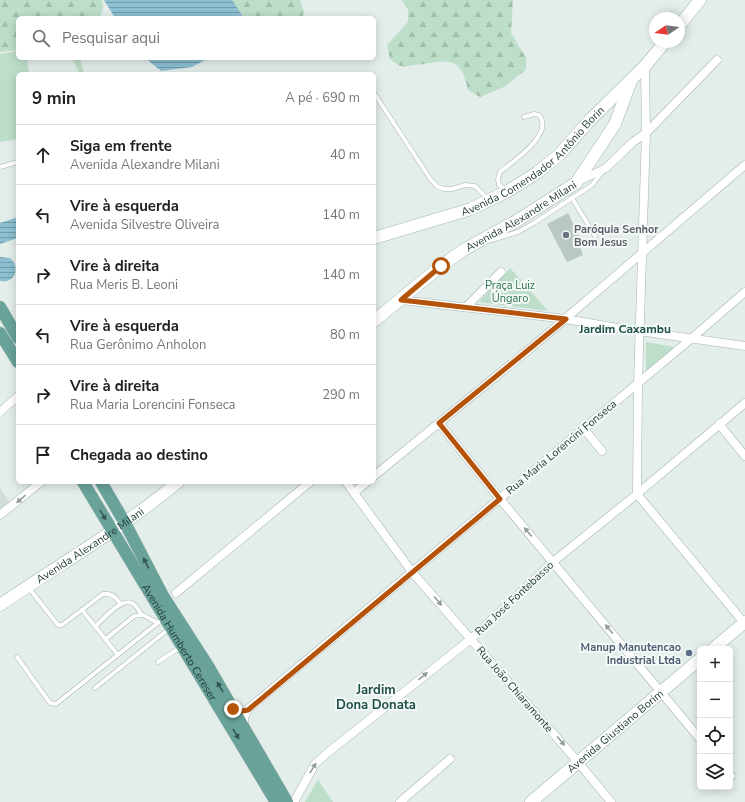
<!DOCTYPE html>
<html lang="pt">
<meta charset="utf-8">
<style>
body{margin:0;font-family:"Nunito Sans",sans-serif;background:#f6f6f6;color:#202124}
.controls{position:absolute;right:12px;bottom:12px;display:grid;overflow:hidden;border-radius:6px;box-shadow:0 2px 10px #0003}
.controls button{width:36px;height:36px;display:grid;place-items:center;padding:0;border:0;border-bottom:1px solid #e0e0e0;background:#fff;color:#202124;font:20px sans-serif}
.compass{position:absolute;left:649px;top:12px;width:36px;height:36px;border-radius:50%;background:#fff;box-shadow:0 2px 10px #0003;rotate:257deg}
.stop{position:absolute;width:12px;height:12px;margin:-9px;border:3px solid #b45309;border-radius:50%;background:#fff}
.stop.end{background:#b45309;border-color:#fff;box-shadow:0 1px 4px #0008}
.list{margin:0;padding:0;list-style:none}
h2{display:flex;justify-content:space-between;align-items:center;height:52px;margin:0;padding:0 16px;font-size:17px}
h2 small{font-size:13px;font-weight:400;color:#757577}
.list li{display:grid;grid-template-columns:26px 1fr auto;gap:12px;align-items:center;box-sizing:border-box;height:60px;padding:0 16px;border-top:1px solid #e0e0e0}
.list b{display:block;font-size:15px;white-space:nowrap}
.list p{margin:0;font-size:13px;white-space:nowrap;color:#757577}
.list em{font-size:13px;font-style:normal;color:#757577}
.icon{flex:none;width:22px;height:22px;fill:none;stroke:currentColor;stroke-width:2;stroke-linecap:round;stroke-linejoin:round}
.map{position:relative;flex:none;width:745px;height:802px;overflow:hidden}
.search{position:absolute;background:#fff;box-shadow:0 2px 10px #0003;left:16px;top:16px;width:360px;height:44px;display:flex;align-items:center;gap:10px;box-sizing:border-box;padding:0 14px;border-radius:6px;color:#757577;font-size:15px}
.panel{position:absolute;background:#fff;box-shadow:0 2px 10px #0003;left:16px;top:72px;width:360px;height:412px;border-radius:6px}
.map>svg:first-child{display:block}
</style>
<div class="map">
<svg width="745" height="802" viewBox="0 0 745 802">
<defs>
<pattern id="forest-firs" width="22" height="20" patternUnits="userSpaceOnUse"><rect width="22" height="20" fill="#bddec9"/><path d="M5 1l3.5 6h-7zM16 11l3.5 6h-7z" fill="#a2c0ad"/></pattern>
<pattern id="water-rules" width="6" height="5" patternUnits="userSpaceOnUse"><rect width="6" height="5" fill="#8cbfd1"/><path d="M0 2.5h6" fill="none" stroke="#729dab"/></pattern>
</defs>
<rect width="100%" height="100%" fill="#e3edea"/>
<polygon fill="#d1ddd9" points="0,488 10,503 0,509"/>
<g fill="#bddec9">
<polygon points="18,51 18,58 27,58 29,74 18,74 18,139 0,142 0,54"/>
<polygon points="510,268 548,311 479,302"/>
<polygon points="646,342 674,347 646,372"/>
<polygon points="318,780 333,802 305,802"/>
</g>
<g fill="url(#forest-firs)">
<polygon points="0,0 102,0 103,7 100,18 18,18 18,50 0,52"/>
<polygon points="224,0 300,0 304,12 302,18 246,18 226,5"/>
<path d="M402 0H513L511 33 526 58V70L516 77 506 86 480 97 468 90C460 50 443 63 413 65 410 66 404 67 401 66 397 65 393 61 390 59L387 45 408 22V10Z"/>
<polygon points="70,58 80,58 84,74 79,74 76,66 72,59"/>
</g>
<g fill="url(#water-rules)">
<polygon points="104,0 232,0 244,18 115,18"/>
<polygon points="145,58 209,58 192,67 161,71"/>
<polygon points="18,217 18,238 0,244 0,223"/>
<path d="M0 257 10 258C21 267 15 284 0 281Z"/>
</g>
<polygon fill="#b9c8c3" points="568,213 584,246 580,247 583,255 567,262 547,224"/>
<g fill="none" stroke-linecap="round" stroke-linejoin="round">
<defs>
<g id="lane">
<polyline points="374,93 431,180 438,187 444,189 452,189 465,185 475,186 488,199"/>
<polyline points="0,167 18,162"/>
<path d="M506 190 499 185 498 179 500 172C512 162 555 134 539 115L534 114 524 117"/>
<polyline points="572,198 595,236"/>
<polyline points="492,240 518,232 534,223 592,185 602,172"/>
<path d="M28 587 58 625H62L103 594C112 593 115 597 120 603"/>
<polyline points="82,610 118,655"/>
<path d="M96 626C103 619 121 598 132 603 136 605 139 611 142 615"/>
<polyline points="106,639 134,616 143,615 158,623"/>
<polyline points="17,657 50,703 56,704 164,618"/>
<polyline points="158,662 181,647"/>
<polyline points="95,688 170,628"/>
</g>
<g id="street">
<polyline points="645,66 646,133 638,383 637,494 745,624"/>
<polyline points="577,182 606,168 633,142 646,133 717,60"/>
<polyline points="401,300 566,319 617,328 745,346"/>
<polyline points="466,307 501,272"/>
<polyline points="0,412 18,396"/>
<polyline points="439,423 500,499 700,739"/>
<polyline points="719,424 745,456"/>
<polyline points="584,429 602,451"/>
<polyline points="374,476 538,342 745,165"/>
<polyline points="346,482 412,572 578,762 611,802"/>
<polyline points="355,492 367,482"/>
<polyline points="0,515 41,482"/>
<polyline points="176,593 310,482"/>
<polyline points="244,726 244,718 248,709 692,338 745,292"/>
<polyline points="730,775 731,776"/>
<polyline points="294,802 315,764 326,754 471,639 553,562 637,494 745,403"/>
<polyline points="400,802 450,759"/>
</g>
<g id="secondary">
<polyline points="679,26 700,0"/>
<path id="s1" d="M374 238 471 209 508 191 538 172 559 155 589 121 645 66 665 42"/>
<path id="s2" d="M374 321 441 266 465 249 518 220 576 183 615 124 631 81"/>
<path id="s3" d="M0 605C60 564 123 528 178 482"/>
<polyline points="713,649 745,622"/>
<path id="s4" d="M531 802 700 659"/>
</g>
<g id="primary">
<polyline points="0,307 18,338"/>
<polyline points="0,333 18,362"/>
<path id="s5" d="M83 482 276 802"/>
<polyline points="101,482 125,523 163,596 208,666 287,802"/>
</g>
</defs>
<use href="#lane" stroke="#a6b5b2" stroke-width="5"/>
<use href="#street" stroke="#a6b5b2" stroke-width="9"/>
<use href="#secondary" stroke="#a2b8b3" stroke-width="13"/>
<use href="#primary" stroke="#c1c9c8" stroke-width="13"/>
<use href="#lane" stroke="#fff" stroke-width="4"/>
<use href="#street" stroke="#fff" stroke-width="8"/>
<use href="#secondary" stroke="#fff" stroke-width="12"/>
<use href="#primary" stroke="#68a299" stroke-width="12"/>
</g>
<defs><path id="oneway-solid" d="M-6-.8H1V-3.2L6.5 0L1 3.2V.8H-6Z"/></defs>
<g fill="#919e9c">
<use href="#oneway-solid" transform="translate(21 499) rotate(140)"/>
<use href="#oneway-solid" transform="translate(528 532) rotate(-130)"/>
<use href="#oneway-solid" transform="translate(438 601) rotate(49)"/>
<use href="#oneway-solid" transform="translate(609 629) rotate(-130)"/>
<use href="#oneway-solid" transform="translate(423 676) rotate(-39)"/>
<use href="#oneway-solid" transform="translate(561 741) rotate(49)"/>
<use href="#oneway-solid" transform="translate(313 768) rotate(-58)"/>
</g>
<g fill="#345752">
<use href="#oneway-solid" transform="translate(103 515) rotate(59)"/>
<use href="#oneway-solid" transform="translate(146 563) rotate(-118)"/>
<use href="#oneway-solid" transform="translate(220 687) rotate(-120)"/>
<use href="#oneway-solid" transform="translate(236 734) rotate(59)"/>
</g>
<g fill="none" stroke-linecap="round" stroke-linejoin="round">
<polyline stroke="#b45309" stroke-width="5" points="233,709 243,711 248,710 500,499 439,423 566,319 401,300 441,266"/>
</g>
<circle fill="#6b7280" stroke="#f4f9f7" stroke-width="1.5" cx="566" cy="235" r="4"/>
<circle fill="#5c6f8a" stroke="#f4f9f7" stroke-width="1.5" cx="689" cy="653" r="4"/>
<g text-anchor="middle" stroke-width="4" stroke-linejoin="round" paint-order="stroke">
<g font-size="11" fill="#233e3a" stroke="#f4f9f7">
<text dy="4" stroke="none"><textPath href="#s1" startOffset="180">Avenida Comendador Antônio Borin</textPath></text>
<text dy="4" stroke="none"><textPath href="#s2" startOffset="181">Avenida Alexandre Milani</textPath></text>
<text transform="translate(561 447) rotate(-40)" y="4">Rua Maria Lorencini Fonseca</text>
<text dy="4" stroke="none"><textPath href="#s3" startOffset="108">Avenida Alexandre Milani</textPath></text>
<text transform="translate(514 598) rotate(-43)" y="4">Rua José Fontebasso</text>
<text dy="4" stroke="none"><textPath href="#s5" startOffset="187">Avenida Humberto Cereser</textPath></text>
<text transform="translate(515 689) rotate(49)" y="4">Rua João Chiaramonte</text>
<text dy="4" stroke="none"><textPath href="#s4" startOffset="110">Avenida Giustiano Borim</textPath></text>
</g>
<g font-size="11" font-weight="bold" fill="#5b616d" stroke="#f4f9f7" text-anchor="start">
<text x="574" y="233">Paróquia Senhor<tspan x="574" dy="13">Bom Jesus</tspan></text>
</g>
<g font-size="11" fill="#2e7550" stroke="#f4f9f7">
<text x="510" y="289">Praça Luiz<tspan x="510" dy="13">Úngaro</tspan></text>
</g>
<g font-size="11" font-weight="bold" fill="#4e5e75" stroke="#f4f9f7" text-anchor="end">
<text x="681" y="651">Manup Manutencao<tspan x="681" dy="13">Industrial Ltda</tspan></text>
</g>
<g font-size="12" font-weight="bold" fill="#1f5049" stroke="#f4f9f7">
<text x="625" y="333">Jardim Caxambu</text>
</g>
<g font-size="13" font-weight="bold" fill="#1f5049" stroke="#f4f9f7">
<text x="376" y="694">Jardim<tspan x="376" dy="15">Dona Donata</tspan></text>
</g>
</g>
</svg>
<div class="controls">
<button>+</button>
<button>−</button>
<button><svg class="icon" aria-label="locate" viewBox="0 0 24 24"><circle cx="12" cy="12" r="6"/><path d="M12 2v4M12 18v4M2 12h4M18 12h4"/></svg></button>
<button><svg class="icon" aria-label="layers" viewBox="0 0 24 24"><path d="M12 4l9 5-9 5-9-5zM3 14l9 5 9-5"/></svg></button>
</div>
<svg class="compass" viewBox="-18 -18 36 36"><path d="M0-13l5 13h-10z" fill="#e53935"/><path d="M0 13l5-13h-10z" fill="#757577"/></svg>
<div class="stop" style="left:441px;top:266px"></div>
<div class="stop end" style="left:233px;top:709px"></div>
<div class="search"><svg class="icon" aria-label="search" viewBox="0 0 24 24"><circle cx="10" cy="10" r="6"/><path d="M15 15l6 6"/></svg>Pesquisar aqui</div>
<section class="panel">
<h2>9 min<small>A pé · 690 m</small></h2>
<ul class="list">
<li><svg class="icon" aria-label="ahead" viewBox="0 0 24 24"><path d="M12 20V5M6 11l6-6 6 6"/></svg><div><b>Siga em frente</b><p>Avenida Alexandre Milani</p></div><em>40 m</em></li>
<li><svg class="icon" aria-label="left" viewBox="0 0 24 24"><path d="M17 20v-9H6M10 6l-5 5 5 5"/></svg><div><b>Vire à esquerda</b><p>Avenida Silvestre Oliveira</p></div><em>140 m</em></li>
<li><svg class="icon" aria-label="right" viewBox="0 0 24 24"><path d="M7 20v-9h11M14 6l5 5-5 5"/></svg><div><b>Vire à direita</b><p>Rua Meris B. Leoni</p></div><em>140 m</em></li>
<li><svg class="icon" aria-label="left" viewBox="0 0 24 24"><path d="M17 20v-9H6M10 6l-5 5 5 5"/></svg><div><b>Vire à esquerda</b><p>Rua Gerônimo Anholon</p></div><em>80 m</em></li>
<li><svg class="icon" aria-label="right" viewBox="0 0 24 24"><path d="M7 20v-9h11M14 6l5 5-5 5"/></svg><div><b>Vire à direita</b><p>Rua Maria Lorencini Fonseca</p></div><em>290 m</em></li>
<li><svg class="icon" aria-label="arrive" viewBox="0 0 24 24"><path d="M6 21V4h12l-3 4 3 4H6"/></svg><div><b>Chegada ao destino</b></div></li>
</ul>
</section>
</div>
